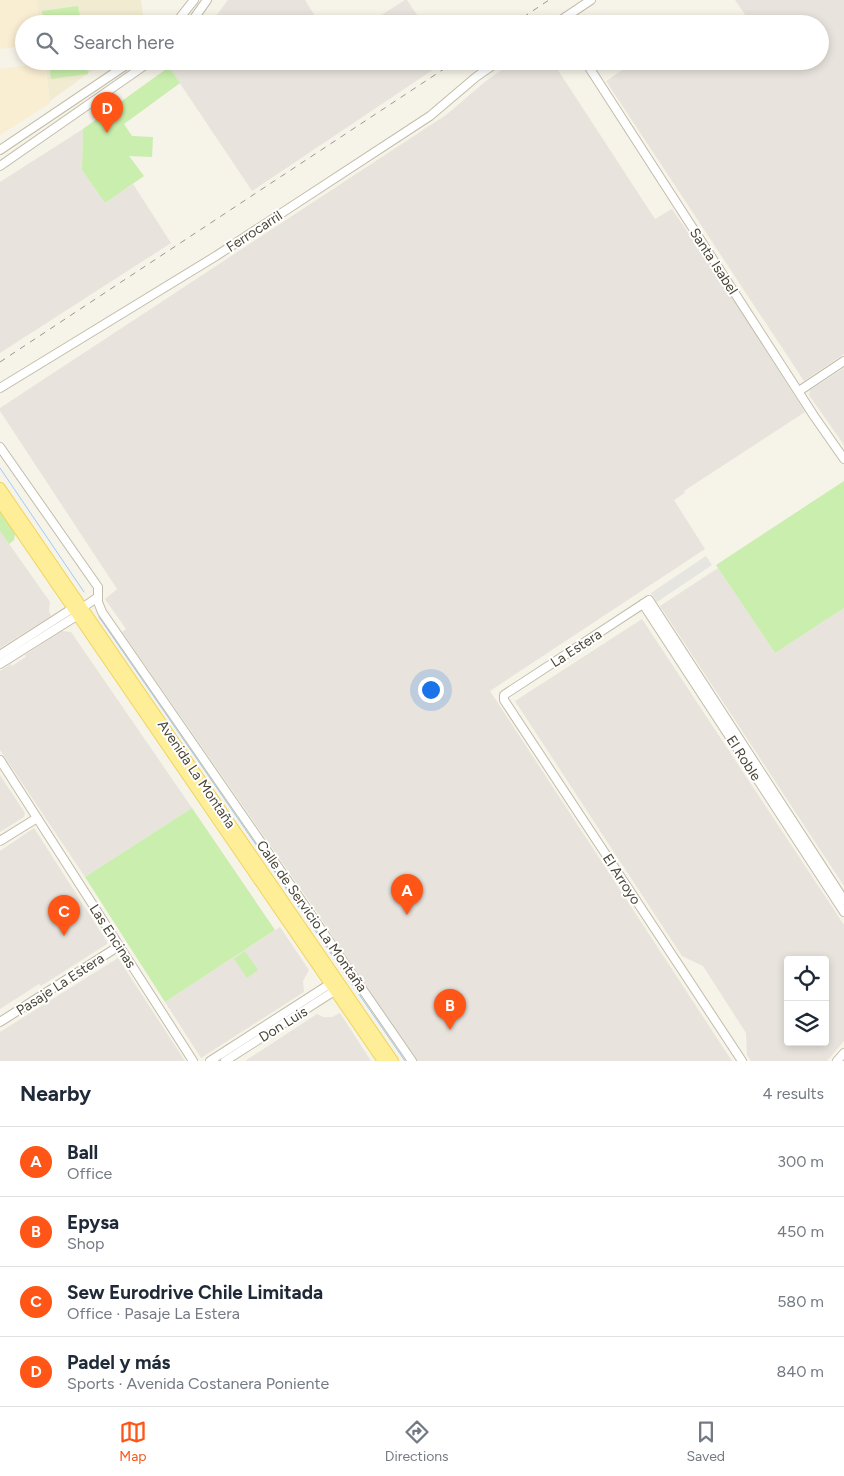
<!DOCTYPE html>
<meta charset="utf-8">
<style>
body{margin:0;font-family:Figtree,sans-serif;background:#f6f6f7;color:#1f2937}
.controls{position:absolute;right:15px;bottom:15px;display:grid;overflow:hidden;border-radius:5px;box-shadow:0 2px 8px #0003}
.controls button{width:45px;height:45px;display:grid;place-items:center;padding:0;border:0;border-bottom:1px solid #e0e1e3;background:#fff;color:#1f2937;font:25px sans-serif}
.you{position:absolute;left:430px;top:689px;width:18px;height:18px;margin:-12px;border:4px solid #fff;border-radius:50%;background:#1a73e8;box-shadow:0 0 0 8px #1a73e833}
.badge{display:grid;place-items:center;width:32px;height:32px;border-radius:50%;background:#ff5516;color:#fff;font-size:16px;font-weight:700}
.pin{position:absolute;translate:-50% -41px;filter:drop-shadow(0 1px 2px #0008)}
.pin::after{content:'';position:absolute;top:26px;width:18px;height:15px;background:inherit;clip-path:polygon(0 0,100% 0,50% 100%)}
.list{margin:0;padding:0;list-style:none}
h2{display:flex;justify-content:space-between;align-items:center;height:65px;margin:0;padding:0 20px;font-size:21px}
h2 small{font-size:16px;font-weight:400;color:#747a83}
.list li{display:grid;grid-template-columns:32px 1fr auto;gap:15px;align-items:center;box-sizing:border-box;height:70px;padding:0 20px;border-top:1px solid #e0e1e3}
.list b{display:block;font-size:19px;white-space:nowrap}
.list p{margin:0;font-size:16px;white-space:nowrap;color:#747a83}
.list em{font-size:16px;font-style:normal;color:#747a83}
.icon{flex:none;width:28px;height:28px;fill:none;stroke:currentColor;stroke-width:2;stroke-linecap:round;stroke-linejoin:round}
.map{position:relative;flex:none;width:844px;height:1061px;overflow:hidden}
.search{position:absolute;background:#fff;box-shadow:0 2px 8px #0003;left:15px;right:15px;top:15px;height:55px;display:flex;align-items:center;gap:12px;box-sizing:border-box;padding:0 18px;border-radius:28px;color:#747a83;font-size:19px}
.sheet{height:345px;background:#fff}
nav{display:flex;justify-content:space-around;align-items:center;box-sizing:border-box;height:70px;border-top:1px solid #e0e1e3;background:#fff;font-size:14px;color:#747a83}
nav a{display:grid;justify-items:center;gap:2px}
nav .on{color:#ff5516}
.map>svg:first-child{display:block}
</style>
<div class="map">
<svg width="844" height="1061" viewBox="0 0 844 1061">
<rect width="100%" height="100%" fill="#f6f3e8"/>
<g fill="#f9edd2">
<polygon points="0,0 37,0 40,24 24,24 24,46 0,49"/>
<polygon points="45,63 50,103 0,135 0,69"/>
</g>
<g fill="#e8e4dd" fill-rule="evenodd">
<polygon points="228,0 305,0 320,24 210,24"/>
<polygon points="405,0 407,0 423,24 367,24"/>
<polygon points="735,0 844,0 844,354 804,381 606,81 636,61 820,61 820,24 735,24 746,16"/>
<polygon points="175,61 446,61 252,191 169,67"/>
<polygon points="514,61 552,61 655,219 672,209 733,298 805,412 684,491 685,493 674,500 705,549 490,691 732,1061 415,1061 318,914 122,632 126,629 105,599 117,589 0,411 0,408 426,128 446,115 486,81"/>
<polygon points="83,129 82,170 105,203 133,184 171,243 0,353 0,182"/>
<polygon points="844,368 844,445 809,395 810,390"/>
<polygon points="0,531 50,602 49,611 51,616 0,648"/>
<polygon points="718,568 775,653 844,608 844,886 660,606"/>
<path d="M642 619 844 925V1041L827 1061H751L747 1055 746 1033 703 966 682 956 515 701ZM788 960H825V1042H788Z"/>
<polygon points="62,631 71,632 192,808 85,877 0,750 0,671 11,664 12,666 26,657 25,655"/>
<polygon points="0,775 25,813 24,817 0,832"/>
<polygon points="34,828 107,942 107,944 41,986 39,984 0,1009 0,851"/>
<polygon points="280,927 309,970 303,981 304,992 201,1058 165,1002"/>
<polygon points="118,958 185,1061 0,1061 0,1032"/>
<polygon points="340,1013 371,1061 245,1061 317,1014 323,1017 332,1017"/>
</g>
<g fill="#f0ebd1">
<polygon points="37,0 141,0 144,24 40,24"/>
<polygon points="45,61 105,61 50,101"/>
</g>
<g fill="#c9eead">
<polygon points="78,6 81,24 44,24 42,11"/>
<polygon points="49,61 86,61 88,74 51,79"/>
<polygon points="169,67 180,83 124,124 132,136 153,137 152,157 129,156 144,176 105,203 82,170 83,129"/>
<polygon points="844,481 844,608 775,653 716,565"/>
<polygon points="0,511 15,534 14,540 9,544 0,531"/>
<polygon points="192,808 275,930 165,1002 85,877"/>
<polygon points="245,951 258,970 247,978 234,959"/>
</g>
<polygon fill="#e7e5e0" points="706,556 712,565 657,602 651,593"/>
<g fill="none" stroke-linecap="round" stroke-linejoin="round">
<g stroke="#9fc9f8" stroke-width="1">
<polyline points="0,468 84,592"/>
<polyline points="99,617 405,1061"/>
</g>
<defs>
<g id="minor">
<polyline points="175,24 194,0"/>
<polyline points="190,24 207,0"/>
<polyline points="555,24 591,0"/>
<polyline points="585,61 814,416 844,459"/>
<polyline points="0,150 132,61"/>
<polyline points="0,166 151,61"/>
<polyline points="0,388 216,256 430,116 476,77 499,61"/>
<polyline points="799,391 844,361"/>
<polyline points="0,447 98,587 98,602 102,612 412,1061"/>
<polyline points="643,604 844,912"/>
<polyline points="0,655 73,608 78,608"/>
<polyline points="0,664 78,615 82,608 98,597"/>
<polyline points="0,760 193,1061"/>
<polyline points="0,841 37,818"/>
<polyline points="0,1022 119,946"/>
<polyline points="210,1061 333,982"/>
<polyline points="225,1061 339,988"/>
<polyline points="742,1061 504,700 504,695 649,600 844,900"/>
<polyline points="837,1061 844,1053"/>
</g>
<g id="major">
<polyline points="0,488 393,1061"/>
<polyline points="0,502 383,1061"/>
</g>
</defs>
<use href="#minor" stroke="#c2bdaa" stroke-width="10"/>
<use href="#major" stroke="#f0d55c" stroke-width="12"/>
<use href="#minor" stroke="#fff" stroke-width="8"/>
<use href="#major" stroke="#ffee98" stroke-width="10"/>
<g stroke="#989898" stroke-width="1" stroke-dasharray="6 6" stroke-linecap="butt">
<polyline points="513,24 549,0"/>
<polyline points="0,362 456,61"/>
</g>
</g>
<g text-anchor="middle" stroke-width="4" stroke-linejoin="round" paint-order="stroke">
<g font-size="14" fill="#4a4536" stroke="#fff">
<text transform="translate(254 231) rotate(-33)" y="5">Ferrocarril</text>
<text transform="translate(714 261) rotate(57)" y="5">Santa Isabel</text>
<text transform="translate(576 648) rotate(-33)" y="5">La Estera</text>
<text transform="translate(744 758) rotate(57)" y="5">El Roble</text>
<text transform="translate(197 774) rotate(56)" y="5">Avenida La Montaña</text>
<text transform="translate(622 879) rotate(57)" y="5">El Arroyo</text>
<text transform="translate(312 916) rotate(55)" y="5">Calle de Servicio La Montaña</text>
<text transform="translate(113 936) rotate(57)" y="5">Las Encinas</text>
<text transform="translate(60 984) rotate(-33)" y="5">Pasaje La Estera</text>
<text transform="translate(283 1024) rotate(-32)" y="5">Don Luis</text>
</g>
</g>
</svg>
<div class="controls">
<button><svg class="icon" aria-label="locate" viewBox="0 0 24 24"><circle cx="12" cy="12" r="6"/><path d="M12 2v4M12 18v4M2 12h4M18 12h4"/></svg></button>
<button><svg class="icon" aria-label="layers" viewBox="0 0 24 24"><path d="M12 4l9 5-9 5-9-5zM3 14l9 5 9-5"/></svg></button>
</div>
<div class="you"></div>
<div class="pin badge" style="left:407px;top:915px">A</div>
<div class="pin badge" style="left:450px;top:1030px">B</div>
<div class="pin badge" style="left:64px;top:936px">C</div>
<div class="pin badge" style="left:107px;top:133px">D</div>
<div class="search"><svg class="icon" aria-label="search" viewBox="0 0 24 24"><circle cx="10" cy="10" r="6"/><path d="M15 15l6 6"/></svg>Search here</div>
</div>
<section class="sheet">
<h2>Nearby<small>4 results</small></h2>
<ul class="list">
<li><span class="badge">A</span><div><b>Ball</b><p>Office</p></div><em>300 m</em></li>
<li><span class="badge">B</span><div><b>Epysa</b><p>Shop</p></div><em>450 m</em></li>
<li><span class="badge">C</span><div><b>Sew Eurodrive Chile Limitada</b><p>Office · Pasaje La Estera</p></div><em>580 m</em></li>
<li><span class="badge">D</span><div><b>Padel y más</b><p>Sports · Avenida Costanera Poniente</p></div><em>840 m</em></li>
</ul>
</section>
<nav>
<a class="on"><svg class="icon" aria-label="map" viewBox="0 0 24 24"><path d="M3 6l6-2 6 2 6-2v14l-6 2-6-2-6 2zM9 4v14M15 6v14"/></svg>Map</a>
<a><svg class="icon" aria-label="directions" viewBox="0 0 24 24"><path d="M12 3l9 9-9 9-9-9zM9 14v-3h6M13 9l2 2-2 2"/></svg>Directions</a>
<a><svg class="icon" aria-label="saved" viewBox="0 0 24 24"><path d="M7 4h10v16l-5-4-5 4z"/></svg>Saved</a>
</nav>
